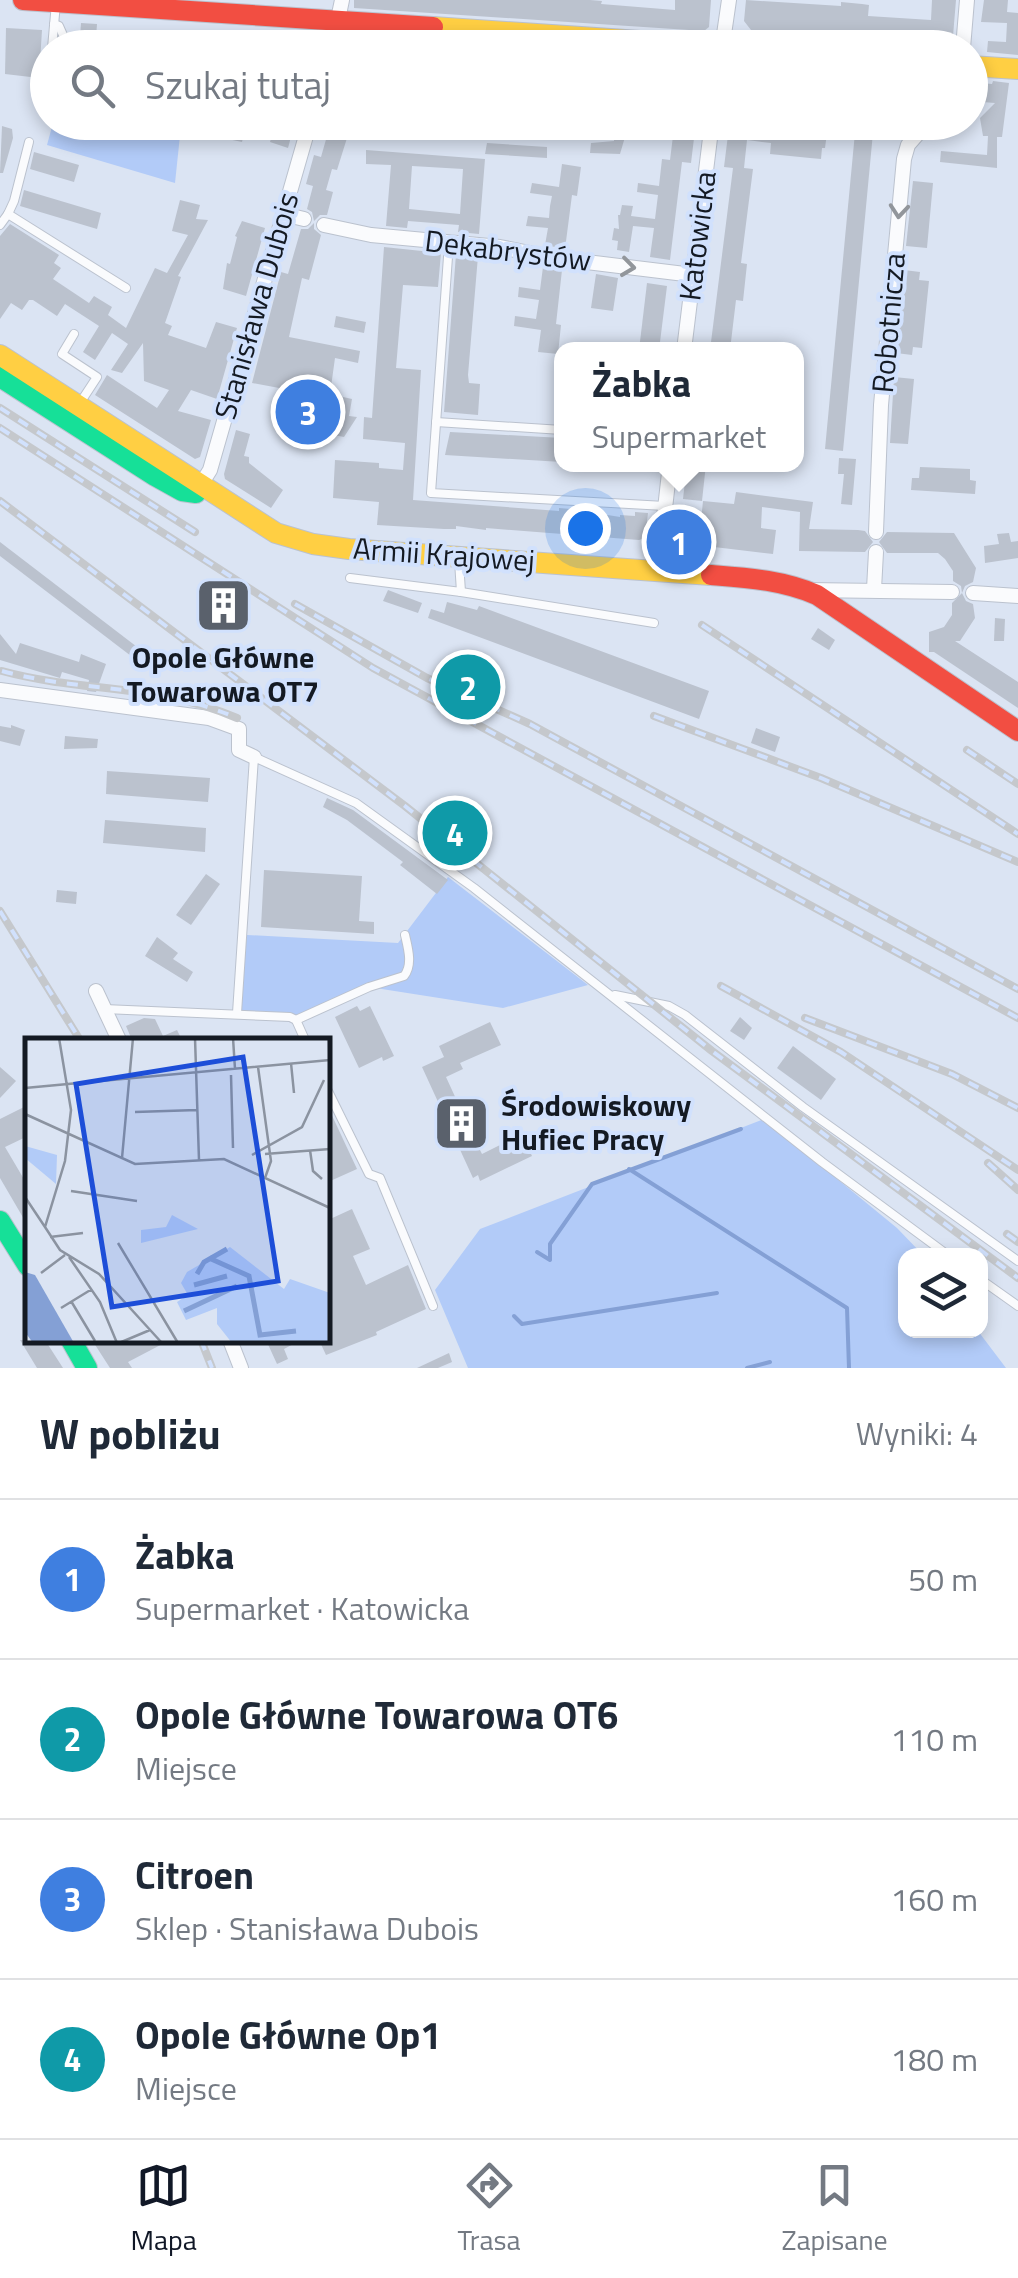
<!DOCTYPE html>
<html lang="pl">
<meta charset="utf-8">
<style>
body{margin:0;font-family:"Titillium Web",sans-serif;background:#f2f2f3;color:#1f2937}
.controls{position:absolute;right:30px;bottom:30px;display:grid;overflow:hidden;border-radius:20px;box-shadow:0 5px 15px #0003}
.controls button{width:90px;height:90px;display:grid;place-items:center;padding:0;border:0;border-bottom:2px solid #e0e1e3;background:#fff;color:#1f2937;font:50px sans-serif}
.you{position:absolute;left:585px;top:528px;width:35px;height:35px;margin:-25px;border:8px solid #fff;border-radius:50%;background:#1a73e8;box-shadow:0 0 0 15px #1a73e833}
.badge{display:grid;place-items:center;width:65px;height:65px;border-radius:50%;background:#111827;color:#fff;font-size:32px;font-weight:700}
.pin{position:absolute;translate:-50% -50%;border:5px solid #fff;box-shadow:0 2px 10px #0006}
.popup{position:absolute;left:554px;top:342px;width:250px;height:130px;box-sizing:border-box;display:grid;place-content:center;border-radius:20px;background:#fff;filter:drop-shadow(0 2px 8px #0005);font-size:32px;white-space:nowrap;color:#747a83}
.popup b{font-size:38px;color:#1f2937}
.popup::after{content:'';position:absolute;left:50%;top:100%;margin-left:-20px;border:20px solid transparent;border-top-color:#fff}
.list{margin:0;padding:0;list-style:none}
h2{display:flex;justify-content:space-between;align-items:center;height:130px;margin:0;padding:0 40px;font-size:42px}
h2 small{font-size:32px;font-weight:400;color:#747a83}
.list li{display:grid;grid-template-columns:65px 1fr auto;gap:30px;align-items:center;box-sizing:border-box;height:160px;padding:0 40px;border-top:2px solid #e0e1e3}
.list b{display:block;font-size:38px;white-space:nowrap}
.list p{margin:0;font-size:32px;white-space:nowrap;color:#747a83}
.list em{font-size:32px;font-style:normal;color:#747a83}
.icon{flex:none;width:55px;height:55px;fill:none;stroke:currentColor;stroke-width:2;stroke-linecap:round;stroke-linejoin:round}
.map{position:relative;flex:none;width:1018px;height:1368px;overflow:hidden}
.search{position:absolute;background:#fff;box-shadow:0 5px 15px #0003;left:30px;right:30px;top:30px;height:110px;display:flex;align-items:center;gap:25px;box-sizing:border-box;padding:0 35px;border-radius:55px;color:#747a83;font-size:38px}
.sheet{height:770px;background:#fff}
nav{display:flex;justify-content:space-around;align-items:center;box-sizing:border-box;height:140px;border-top:2px solid #e0e1e3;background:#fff;font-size:28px;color:#747a83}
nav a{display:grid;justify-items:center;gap:5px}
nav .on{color:#111827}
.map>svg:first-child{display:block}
</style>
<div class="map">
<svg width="1018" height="1368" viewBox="0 0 1018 1368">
<rect width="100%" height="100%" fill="#dbe4f3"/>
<g fill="#b2cbf8">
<polygon points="136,123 181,126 175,183 47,145 53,123"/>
<polygon points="448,877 588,985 503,1008 369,987 296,1020 237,1013 247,935 398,943"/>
<polygon points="764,1119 897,1228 923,1255 906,1256 906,1330 978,1331 1006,1368 468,1368 435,1290 480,1229"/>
</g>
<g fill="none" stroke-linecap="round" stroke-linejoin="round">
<g stroke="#84a0d5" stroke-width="4">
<polyline points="629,1169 847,1308 849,1368"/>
<polyline points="537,1252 550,1260 550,1244 592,1184 741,1129"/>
<polyline points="514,1316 522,1324 717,1293"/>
<polyline points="747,1368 770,1362"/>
</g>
</g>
<g fill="#bbc2ce" fill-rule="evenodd">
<polygon points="354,0 590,0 602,1 601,4 675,10 675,0 711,0 709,27 704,31 354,8"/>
<polygon points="746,0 841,6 841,2 862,4 869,5 868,16 931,20 932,0 956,0 952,48 918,48 918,42 751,30 744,21"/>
<polygon points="984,0 1008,0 1007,12 1018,13 1018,55 987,52 988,41 1006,42 1007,23 981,22"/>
<polygon points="81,23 97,24 96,38 80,37"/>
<polygon points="6,28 42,30 39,78 5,74"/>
<polygon points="993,81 1009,83 1002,137 997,137 997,168 940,162 941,151 987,155 988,136 983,136 980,118 995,103 970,101 970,82 992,84"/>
<polygon points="276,122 295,122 288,148 270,142"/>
<polygon points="331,122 352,122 337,170 332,169 326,190 333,192 327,215 320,215 314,221 312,212 307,209 313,186 306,184 314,155 321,157"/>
<polygon points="856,122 874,122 843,451 825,449"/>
<polygon points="221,124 245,129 242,142 218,137"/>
<polygon points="2,126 12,129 13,138 3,173 0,173"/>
<polygon points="753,126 827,133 825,148 822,148 821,159 810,158 770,154 771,143 747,140 744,168 753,169 741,263 747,264 743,301 736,300 730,350 710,350 733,168 724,167 729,127 752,129"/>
<polygon points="674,128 695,130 691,163 682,162 670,260 650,257 654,228 633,226 629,252 617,250 618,241 612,240 614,228 619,229 618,215 620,215 622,205 633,206 631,216 655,219 658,195 637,192 638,183 659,186 662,159 670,160"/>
<polygon points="614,136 625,137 620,154 590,153 591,143 614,141"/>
<polygon points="487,143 547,147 547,158 485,154"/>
<path d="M366 150 485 159 479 234 458 232 459 225 408 221 407 228 386 226 391 165 366 164ZM412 166 463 169 460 214 409 209Z"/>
<polygon points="34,152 79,165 74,182 30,169"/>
<polygon points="562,164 581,167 577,196 572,195 565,249 545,245 548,228 526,226 528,216 549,218 550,206 552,196 530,193 532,183 559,187"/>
<polygon points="913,181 933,183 927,248 906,246"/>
<polygon points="24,190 101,213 97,229 20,206"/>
<polygon points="180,200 200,205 196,219 208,220 178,276 181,277 165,323 172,326 168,335 206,348 216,322 237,328 217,399 191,390 178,411 211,420 200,457 195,459 95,395 107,375 157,408 169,390 144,381 143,343 122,373 111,370 128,344 112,333 95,360 83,352 99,326 65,304 57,316 33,300 29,300 22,310 11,303 0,319 0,236 10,224 59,255 54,263 61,268 53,279 89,303 94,296 112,307 108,315 126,328 155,268 167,273 188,235 172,231"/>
<polygon points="242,221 265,228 246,296 223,289 227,263 230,264 237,237 235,236"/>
<polygon points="314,223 314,229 321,235 309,280 302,278 289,337 360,351 358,363 335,358 330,394 352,399 349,416 357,417 344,437 323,433 321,441 296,436 303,398 294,397 295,391 252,383 281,272 288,274 301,229 308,229"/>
<polygon points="384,247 441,253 438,287 403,285 396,368 421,370 413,500 559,511 559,508 571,509 620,517 620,515 635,516 635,512 648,513 645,538 639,540 486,528 486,530 456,526 456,529 444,529 377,525 379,502 333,498 335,460 379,463 379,468 403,470 405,443 363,439 364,417 372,418"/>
<polygon points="456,254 478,256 468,375 469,383 480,384 478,415 444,412"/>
<polygon points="543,267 562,270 556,324 561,325 558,354 538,352 541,330 514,326 515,316 536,319 539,300 518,297 519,287 540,290"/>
<polygon points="904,270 920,272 919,280 929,281 922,348 913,347 912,355 896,353"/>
<polygon points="596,274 618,278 613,311 591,308"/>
<polygon points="647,283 667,286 659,350 639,350"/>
<polygon points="336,316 366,322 364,333 334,327"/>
<polygon points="894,377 914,379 908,444 890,443"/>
<polygon points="236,430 250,434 244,456 249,457 249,463 283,490 271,508 225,479 224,474"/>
<polygon points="450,432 562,438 562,462 445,455"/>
<polygon points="839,458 856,459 852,505 841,504 844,474 838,474"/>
<polygon points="687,464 706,464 702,501 683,499"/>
<polygon points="920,467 970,469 970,480 976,481 975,494 911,490 912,478 919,478"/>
<polygon points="736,492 813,502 809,529 858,530 865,531 873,542 865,552 799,551 800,512 762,507 761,528 776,530 773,554 681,543 678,539 681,518 701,521 703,501 734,504"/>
<polygon points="887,532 954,533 976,568 973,582 965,586 962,593 961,586 953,581 953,571 945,559 938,553 887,553 879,542"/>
<polygon points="1009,533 1011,542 1018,541 1018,558 985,563 984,546 999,544 997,534"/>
<polygon points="0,542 141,650 135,659 0,556"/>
<polygon points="388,590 422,603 418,613 383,601"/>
<polygon points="214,593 237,610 232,618 209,601"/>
<polygon points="962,593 966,601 973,604 975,618 960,641 955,641 1018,682 1018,708 934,652 929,652 929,632 944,627 952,615 952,603"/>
<polygon points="447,602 477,610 479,606 709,691 699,719 428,618 431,609 444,613"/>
<polygon points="995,618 1005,619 1004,641 994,641"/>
<polygon points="818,628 835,640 829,650 811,639"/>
<polygon points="0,634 16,654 20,643 79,662 81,654 106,664 96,692 87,691 89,680 62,672 60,678 0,660"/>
<polygon points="11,725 25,730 20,746 0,741 0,726 11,728"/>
<polygon points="756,728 780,737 775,752 751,743"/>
<polygon points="65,736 98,739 97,748 64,749"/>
<polygon points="107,771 210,778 208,802 106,794"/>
<polygon points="327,798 353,810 448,880 437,894 400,865 403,862 347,820 323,807"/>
<polygon points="105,820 206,828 205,852 103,843"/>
<polygon points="264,870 362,876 359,921 374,922 374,934 261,927"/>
<polygon points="206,874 220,884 191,925 176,915"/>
<polygon points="57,890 77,892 76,904 56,902"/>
<polygon points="157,937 178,953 173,959 193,972 187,982 145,956"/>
<polygon points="357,1006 360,1011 370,1006 394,1056 383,1061 382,1057 359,1068 335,1017"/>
<polygon points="740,1017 752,1028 744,1040 730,1031"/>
<polygon points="144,1018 155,1019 163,1036 177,1030 182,1040 132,1040 126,1026"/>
<polygon points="490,1022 501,1045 460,1063 463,1069 446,1077 463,1114 471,1110 482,1132 473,1136 482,1154 522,1134 532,1156 480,1181 478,1175 473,1178 422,1067 444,1057 439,1046"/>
<polygon points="793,1046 836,1079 821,1100 777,1068"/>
<polygon points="0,1067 16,1081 0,1098"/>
<polygon points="28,1105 28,1136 5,1147 28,1186 28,1226 0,1178 0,1119"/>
<polygon points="328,1107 357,1169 328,1182"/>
<polygon points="352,1209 370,1249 353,1256 366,1285 408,1265 426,1309 376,1332 377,1335 326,1355 319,1340 328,1340 328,1220"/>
<polygon points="20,1340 45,1340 63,1368 37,1368"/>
<polygon points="92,1340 170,1340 128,1362 132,1368 110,1368"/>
<polygon points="266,1340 301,1340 284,1349 288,1359 277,1364"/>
<polygon points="449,1353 452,1362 438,1368 417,1368"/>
</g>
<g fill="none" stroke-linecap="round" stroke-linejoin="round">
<defs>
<g id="lane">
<polyline points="54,24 59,26 67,44 93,48"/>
<polyline points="52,48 56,3"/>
<polyline points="202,48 217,48"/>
<polyline points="8,214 14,201 29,142"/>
<polyline points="0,225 8,214 126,288"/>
<polyline points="449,243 431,493 665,506"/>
<polyline points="74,334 62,354 97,377 80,403"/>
<polyline points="436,422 562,430"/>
<polyline points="350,578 461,592 459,561"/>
<polyline points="461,592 654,623"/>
<polyline points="615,995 669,1006 685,1015 803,1107 1018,1261"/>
<polyline points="104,1009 290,1017 296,1020 305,1040"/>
<polyline points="237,1013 254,757 356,803 474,888 822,1162 949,1256"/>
<path d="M296 1020 369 987 404 976C413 965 408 948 405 935"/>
<polyline points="328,1091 369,1174 380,1178 433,1306"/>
<polyline points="980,1279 1018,1306"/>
</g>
<g id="street">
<polyline points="332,48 342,0"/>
<polyline points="722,48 729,0"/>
<polyline points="963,48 967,0"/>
<polyline points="283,214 304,219"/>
<polyline points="324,225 371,235 500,247 554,258 693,275"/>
<polyline points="684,350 712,122"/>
<polyline points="200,486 210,470 310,122"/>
<polyline points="876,532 881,405 904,159 908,145 928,122"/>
<polyline points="658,571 670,464"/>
<polyline points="874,589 876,552"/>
<polyline points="808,590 952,592"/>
<polyline points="973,593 1018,596"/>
<polyline points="0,690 209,718 239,729 239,750 254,757"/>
<polyline points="96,991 119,1040"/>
<polyline points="230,1340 241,1368"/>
</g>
<g id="fast">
<polyline points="0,377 155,476 182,491 196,493"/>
<polyline points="0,1221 28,1266"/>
<polyline points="71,1340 87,1368"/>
</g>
<g id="slow">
<polyline points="433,27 743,48"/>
<polyline points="970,66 1018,69"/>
<polyline points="0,355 276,533 313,544 349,549 711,575"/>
</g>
<g id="jam">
<polyline points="23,0 433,27"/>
<path d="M711 575C748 578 782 580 817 595L1018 731"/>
</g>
</defs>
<use href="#lane" stroke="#bbc2ce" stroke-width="10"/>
<use href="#street" stroke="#bbc2ce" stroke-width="16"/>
<use href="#fast" stroke="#bbc2ce" stroke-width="22"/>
<use href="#slow" stroke="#bbc2ce" stroke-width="22"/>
<use href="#jam" stroke="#bbc2ce" stroke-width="22"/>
<use href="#lane" stroke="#fafbfd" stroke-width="8"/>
<use href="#street" stroke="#fafbfd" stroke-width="14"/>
<use href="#fast" stroke="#16e098" stroke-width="20"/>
<use href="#slow" stroke="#ffcf43" stroke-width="20"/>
<use href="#jam" stroke="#f24e42" stroke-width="20"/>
<defs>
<g id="rail">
<polyline points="0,408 195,532"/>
<polyline points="0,428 373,668 1018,1018"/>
<polyline points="0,501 405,806 712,1051 1018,1278"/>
<polyline points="295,604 427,678 530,724 1018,989"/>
<polyline points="702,625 1018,834"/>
<path d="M2 671C83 693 156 683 237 718"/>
<polyline points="654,716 821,778 1018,862"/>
<polyline points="967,750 1018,784"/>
<polyline points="0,911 80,1040"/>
<polyline points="721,986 841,1052 1018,1170"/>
<polyline points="805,1018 952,1074 1018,1108"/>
<polyline points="988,1163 1018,1190"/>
<polyline points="1007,1234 1018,1242"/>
<polyline points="201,1340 212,1368"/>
</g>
</defs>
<use href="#rail" stroke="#c5c8cc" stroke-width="8"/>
<use href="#rail" stroke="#d1e1fd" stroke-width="4" stroke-dasharray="11" stroke-linecap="butt"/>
</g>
<defs><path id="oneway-chevron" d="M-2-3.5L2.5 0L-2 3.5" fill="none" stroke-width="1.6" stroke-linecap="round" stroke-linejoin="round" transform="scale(2.5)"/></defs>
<g stroke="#92969b">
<use href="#oneway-chevron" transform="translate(899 211) rotate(95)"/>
<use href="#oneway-chevron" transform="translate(628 267) rotate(7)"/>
</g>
<defs>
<symbol id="building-square" viewBox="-11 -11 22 22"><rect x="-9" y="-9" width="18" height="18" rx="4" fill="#5a616c" stroke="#d1e1fd"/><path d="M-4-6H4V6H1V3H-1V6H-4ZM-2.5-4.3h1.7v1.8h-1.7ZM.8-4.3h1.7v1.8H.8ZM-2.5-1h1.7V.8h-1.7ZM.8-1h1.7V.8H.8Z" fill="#fff"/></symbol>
</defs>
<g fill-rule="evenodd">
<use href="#building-square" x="192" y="574" width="63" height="63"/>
<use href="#building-square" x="430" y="1092" width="63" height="63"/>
</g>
<g text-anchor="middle" stroke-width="8" stroke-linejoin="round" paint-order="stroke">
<g font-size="30" fill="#141a23" stroke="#d1e1fd">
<text transform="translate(698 236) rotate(-83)" y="10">Katowicka</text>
<text transform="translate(508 251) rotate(7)" y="10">Dekabrystów</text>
<text transform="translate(257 306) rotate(-74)" y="10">Stanisława Dubois</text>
<text transform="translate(889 323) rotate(-85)" y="10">Robotnicza</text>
<text transform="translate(444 555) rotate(4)" y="10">Armii Krajowej</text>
</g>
<g font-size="30" font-weight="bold" fill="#141a23" stroke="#d1e1fd">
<text x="223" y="668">Opole Główne<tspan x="223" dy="34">Towarowa OT7</tspan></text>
<text x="501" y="1116" text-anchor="start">Środowiskowy<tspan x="501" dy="34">Hufiec Pracy</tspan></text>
</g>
</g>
<g transform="translate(25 1038)">
<rect width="305" height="305" fill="#dbe4f3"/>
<path d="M0 108 32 117 31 146 0 120ZM147 177 173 191 116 205V192L141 189ZM205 209 259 251 265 241 305 255V305H207L192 286V270L161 282 152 264 163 257 156 245 162 234Z" fill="#b2cbf8"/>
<path d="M0 234 10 237 49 305H8L0 294Z" fill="#84a0d5"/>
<path fill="none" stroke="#84a0d5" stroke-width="5" d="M184 220 224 238 235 297 271 293M172 236 179 224 202 211M169 247 202 238M159 273 212 248"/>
<path fill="none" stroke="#8b93a0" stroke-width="2.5" d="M34 0 46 72 40 123 20 189 35 212 74 236 137 305M170 0 174 122M208 0 210 31M304 0 305 70M266 25 269 55M233 29 246 123 240 140M206 37 208 110M43 46 305 22M0 50 43 46M110 74 172 72M0 76 110 126 199 121 305 170M285 112 288 133 297 141M240 116 305 111M227 117 277 89 299 42M97 120 108 0M46 153 112 163M0 159 20 189M25 199 58 195M93 205 153 305M44 219 75 264 92 305M16 235 40 217M46 263 70 303M36 270 67 251M94 305 125 292"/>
<path fill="#1d4ed8" fill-opacity="0.15" stroke="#1d4ed8" stroke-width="5" d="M218 19 253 243 87 269 51 46Z"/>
<rect width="305" height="305" fill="none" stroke="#141a23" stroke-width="5"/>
</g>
</svg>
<div class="controls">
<button><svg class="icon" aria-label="layers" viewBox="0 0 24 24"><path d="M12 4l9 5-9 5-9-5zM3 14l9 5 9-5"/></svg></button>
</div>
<div class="you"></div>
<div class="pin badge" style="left:679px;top:542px;background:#3f7fe0">1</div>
<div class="popup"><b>Żabka</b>Supermarket</div>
<div class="pin badge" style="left:468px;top:687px;background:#0f9aa8">2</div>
<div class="pin badge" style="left:308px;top:412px;background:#3f7fe0">3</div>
<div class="pin badge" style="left:455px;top:833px;background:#0f9aa8">4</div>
<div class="search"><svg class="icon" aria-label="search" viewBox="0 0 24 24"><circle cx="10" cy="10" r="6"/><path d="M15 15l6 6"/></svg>Szukaj tutaj</div>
</div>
<section class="sheet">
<h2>W pobliżu<small>Wyniki: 4</small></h2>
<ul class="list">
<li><span class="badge" style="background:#3f7fe0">1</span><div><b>Żabka</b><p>Supermarket · Katowicka</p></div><em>50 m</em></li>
<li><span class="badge" style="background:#0f9aa8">2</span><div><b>Opole Główne Towarowa OT6</b><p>Miejsce</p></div><em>110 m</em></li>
<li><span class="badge" style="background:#3f7fe0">3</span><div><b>Citroen</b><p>Sklep · Stanisława Dubois</p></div><em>160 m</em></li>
<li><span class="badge" style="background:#0f9aa8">4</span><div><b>Opole Główne Op1</b><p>Miejsce</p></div><em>180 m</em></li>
</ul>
</section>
<nav>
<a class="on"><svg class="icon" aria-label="map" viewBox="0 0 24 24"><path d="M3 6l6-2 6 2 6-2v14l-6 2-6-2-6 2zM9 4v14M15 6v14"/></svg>Mapa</a>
<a><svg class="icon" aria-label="directions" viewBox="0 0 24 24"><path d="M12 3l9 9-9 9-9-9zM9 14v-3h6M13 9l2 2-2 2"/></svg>Trasa</a>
<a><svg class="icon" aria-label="saved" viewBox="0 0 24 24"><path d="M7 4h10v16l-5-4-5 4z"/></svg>Zapisane</a>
</nav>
